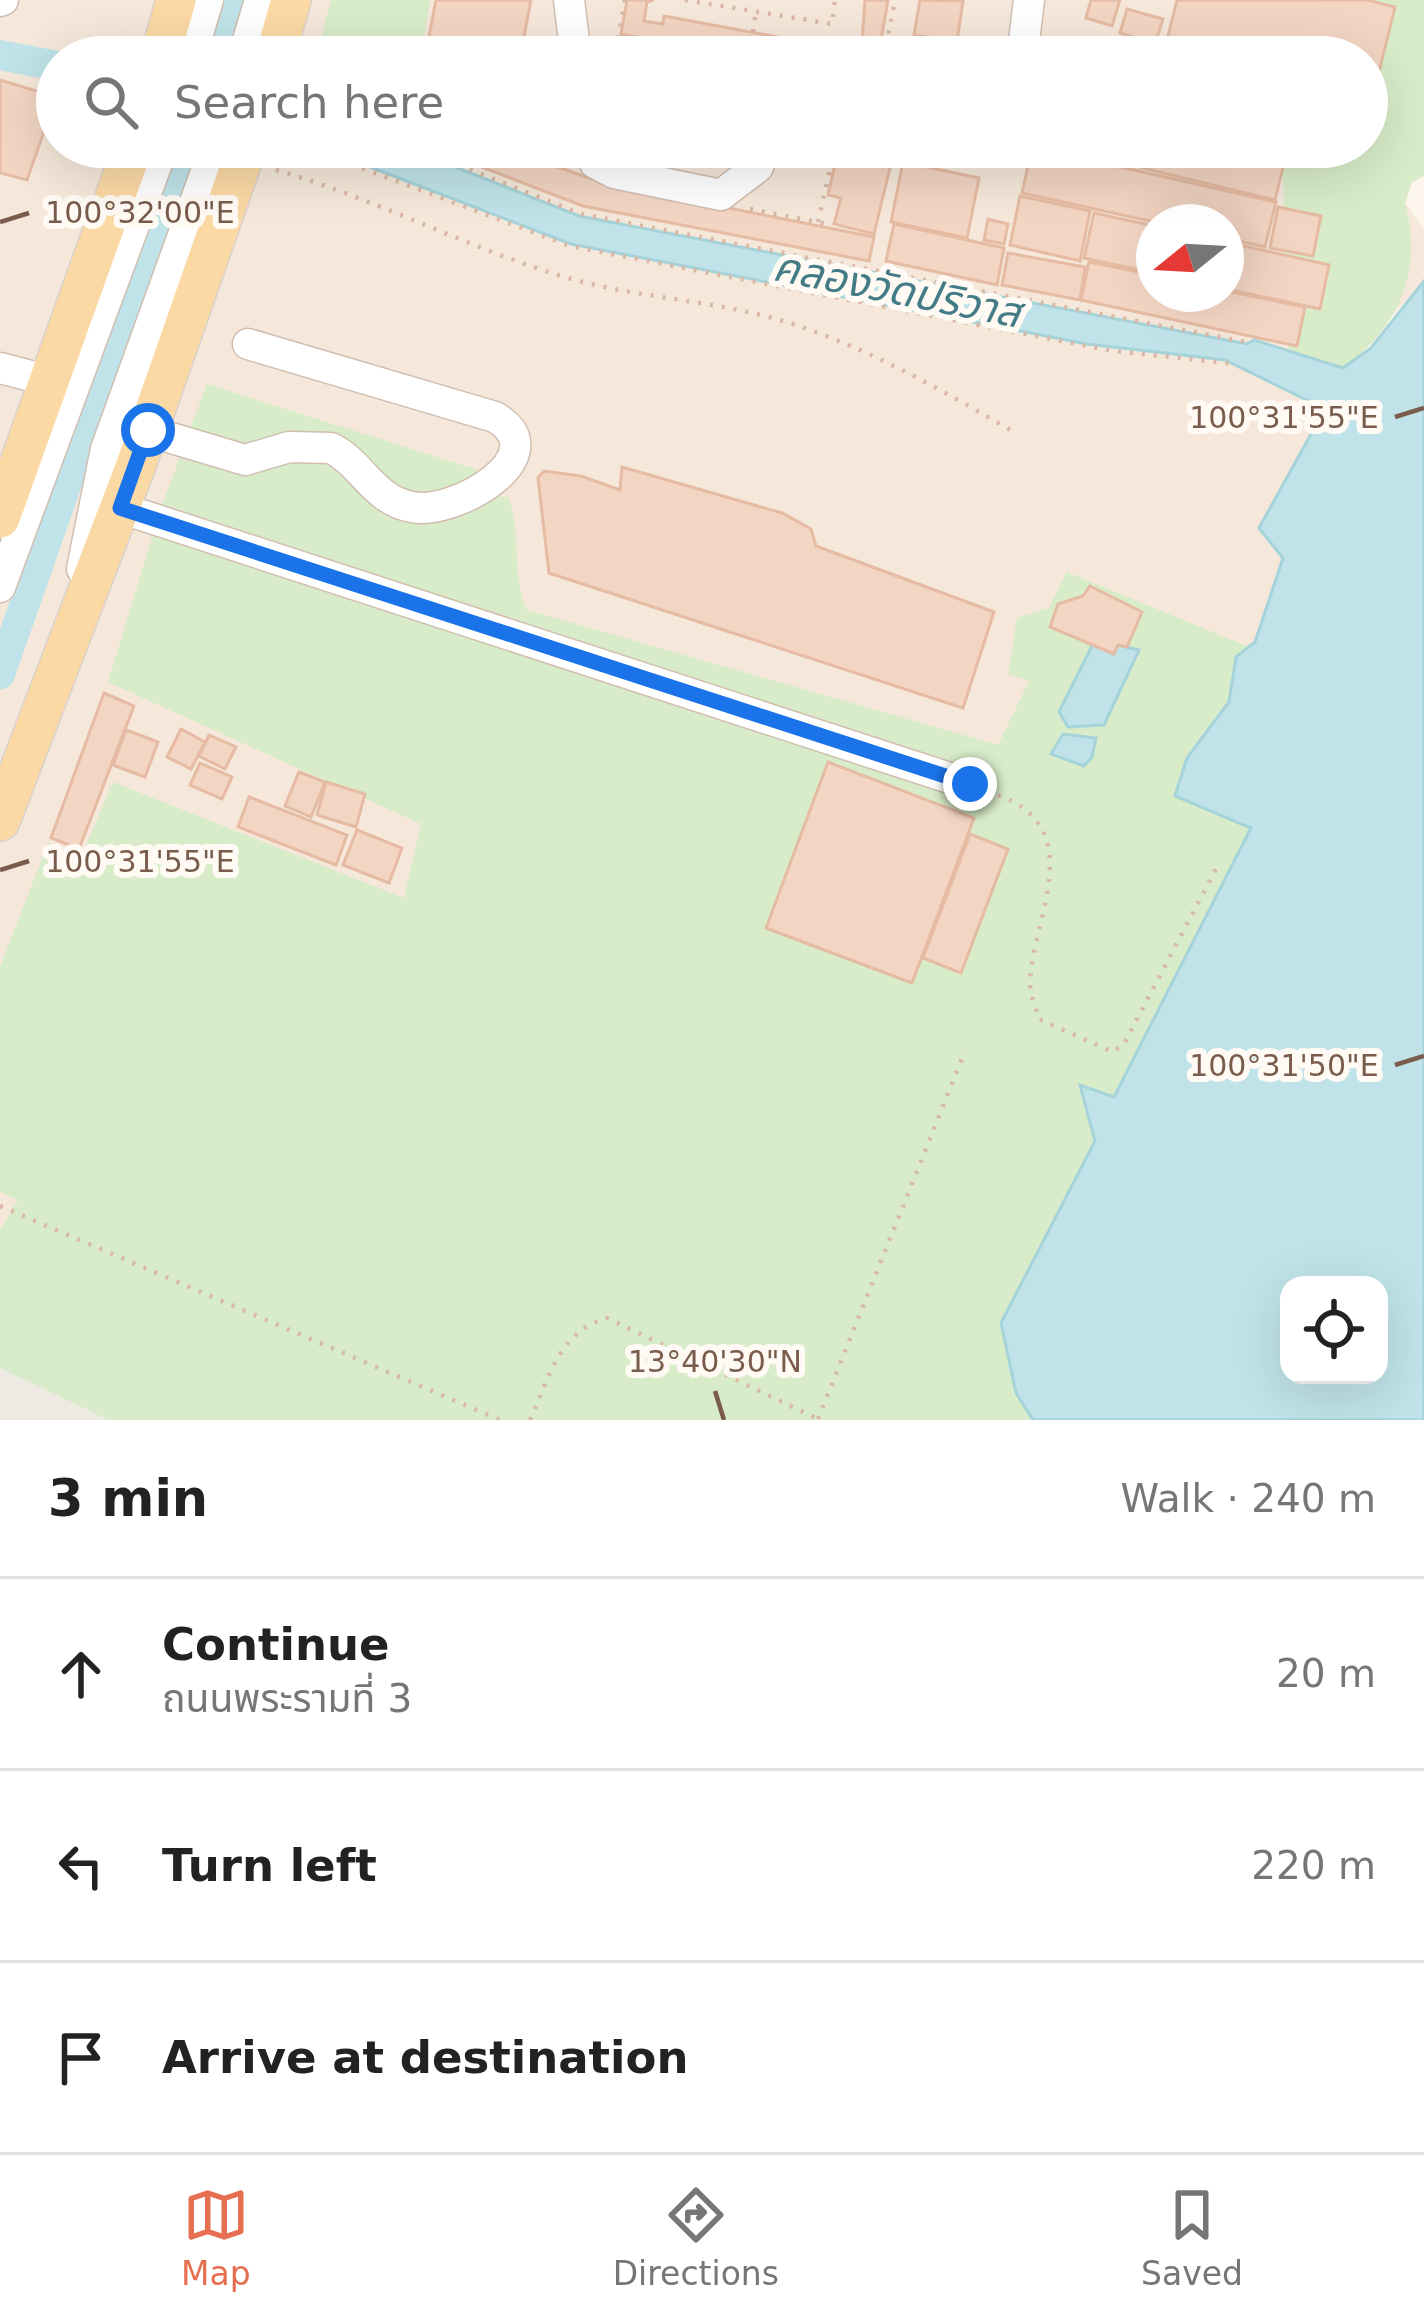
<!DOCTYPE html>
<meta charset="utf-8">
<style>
body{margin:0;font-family:"DejaVu Sans","Noto Sans Thai",sans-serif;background:#f2f2f2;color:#222}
.controls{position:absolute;right:36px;bottom:36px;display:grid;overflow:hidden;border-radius:24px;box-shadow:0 12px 48px #0002}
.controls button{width:108px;height:108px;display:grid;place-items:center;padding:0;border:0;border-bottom:3px solid #e0e0e0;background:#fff;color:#222;font:60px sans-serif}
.compass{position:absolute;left:1136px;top:204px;width:108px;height:108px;border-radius:50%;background:#fff;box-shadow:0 12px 48px #0002;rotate:252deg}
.stop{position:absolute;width:36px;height:36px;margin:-27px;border:9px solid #1a73e8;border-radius:50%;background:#fff}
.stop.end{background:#1a73e8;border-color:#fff;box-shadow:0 3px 12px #0008}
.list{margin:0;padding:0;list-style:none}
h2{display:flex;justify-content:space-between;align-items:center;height:156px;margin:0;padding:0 48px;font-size:51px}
h2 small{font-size:39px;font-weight:400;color:#767676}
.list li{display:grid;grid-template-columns:78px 1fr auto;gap:36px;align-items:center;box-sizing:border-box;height:192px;padding:0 48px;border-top:3px solid #e0e0e0}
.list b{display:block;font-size:45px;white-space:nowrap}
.list p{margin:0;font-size:39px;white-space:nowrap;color:#767676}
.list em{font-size:39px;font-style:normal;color:#767676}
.icon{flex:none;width:66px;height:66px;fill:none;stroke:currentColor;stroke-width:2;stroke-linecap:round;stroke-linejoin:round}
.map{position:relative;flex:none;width:1424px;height:1420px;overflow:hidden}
.search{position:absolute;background:#fff;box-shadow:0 12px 48px #0002;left:36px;right:36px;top:36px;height:132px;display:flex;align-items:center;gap:30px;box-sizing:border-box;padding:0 42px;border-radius:66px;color:#767676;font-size:45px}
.sheet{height:732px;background:#fff}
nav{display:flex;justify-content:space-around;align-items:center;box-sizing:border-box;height:168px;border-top:3px solid #e0e0e0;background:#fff;font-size:33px;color:#767676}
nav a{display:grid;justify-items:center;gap:6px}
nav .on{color:#e76f51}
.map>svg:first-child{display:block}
</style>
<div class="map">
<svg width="1424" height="1420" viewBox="0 0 1424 1420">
<rect width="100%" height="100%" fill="#fdf6ec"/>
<path fill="#f5e8da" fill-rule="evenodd" d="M0 0H1424V176L1412 182 1405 203 1424 229V281L1343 369 1254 340 1240 366 1325 409 1259 528 1283 558 1255 642 1236 657 1016 1393 1033 1420H0ZM57 57H1367V147H57ZM1154 222H1226V294H1154Z"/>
<polygon fill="#efe9e4" points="0,1368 41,1384 109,1420 0,1420"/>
<g fill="#d8ecc9">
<polygon points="331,0 430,0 421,57 316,57"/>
<path d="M1358 0H1424V176L1412 182 1405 203C1424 270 1399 327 1343 369L1288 351 1282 147H1367V57Z"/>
<path d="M207 384 478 470 475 489 509 498C522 538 511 574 527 610L998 745 1029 681 1008 674 1017 618 1049 608 1067 572 1249 647 1236 657 1229 702 1187 758 1251 827 1113 1098 1082 1086 1096 1141 1016 1393 1033 1420H109L0 1368V1230L18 1200 0 1192V967L48 843 81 857 113 782 404 898 421 824 108 682 162 505Z"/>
</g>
<g fill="#bfe3e8" stroke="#a5d3da" stroke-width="3" fill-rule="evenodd">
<path d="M318 147H405L579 216 1247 344 1254 340 1343 368 1371 348 1424 281V1420H1033L1016 1393 1001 1323 1095 1141 1080 1085 1114 1097 1251 828 1175 796 1187 758 1229 702 1236 657 1255 642 1283 558 1259 528 1325 409 1225 360 1087 344 571 244ZM1289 1285H1379V1375H1289Z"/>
<polygon points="1093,644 1113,654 1118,645 1139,650 1104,725 1068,727 1059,712"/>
<polygon points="1063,734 1096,738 1092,757 1084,766 1051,754"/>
</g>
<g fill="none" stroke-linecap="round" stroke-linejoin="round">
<g stroke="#bfe3e8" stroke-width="30">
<polyline points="0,55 57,66"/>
<polyline points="213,57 229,0"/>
<polyline points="0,674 185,147"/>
</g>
</g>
<g fill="#f3d5c3" stroke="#e6bba3" stroke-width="3">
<polygon points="436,0 531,0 520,57 425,57"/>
<polygon points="627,0 654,0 647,2 644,21 663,24 664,16 843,49 843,55 856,57 737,57 621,34"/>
<polygon points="865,0 888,0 878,57 861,57"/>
<polygon points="920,0 963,1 957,42 914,35"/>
<polygon points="1091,0 1120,0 1112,26 1086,18"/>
<polygon points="1177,0 1368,0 1395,7 1367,120 1367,57 1163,57"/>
<polygon points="1127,9 1163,19 1155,44 1120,33"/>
<polygon points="0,80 56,97 27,180 0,173"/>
<polygon points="430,147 502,147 603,183 874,237 869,261 583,206"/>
<polygon points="515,147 562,147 561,154 529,152"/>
<polygon points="642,147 719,147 717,162 709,165 684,161 686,151 674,149 665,162 646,159 648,148"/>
<polygon points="839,147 895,147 874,234 834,224 841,198 828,195"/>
<polygon points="1032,147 1276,202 1265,247 1226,238 1226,222 1154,222 1022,193"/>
<polygon points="1139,147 1288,147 1275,200 1134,166"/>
<polygon points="903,162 979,178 967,238 891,222"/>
<polygon points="1020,196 1090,211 1080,261 1010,245"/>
<polygon points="1278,207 1321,216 1313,256 1270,248"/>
<polygon points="1094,213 1154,226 1154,273 1084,258"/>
<polygon points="988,219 1008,224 1004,244 984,240"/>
<polygon points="894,224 1004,248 997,285 886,261"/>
<polygon points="1226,242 1329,265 1320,309 1226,289"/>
<polygon points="1008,253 1085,267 1080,300 1002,285"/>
<polygon points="1089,262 1154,275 1154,294 1226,291 1305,307 1297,346 1081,300"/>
<polygon points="622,467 782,513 811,529 816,546 994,612 963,708 549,573 538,478 544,471 581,476 620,490"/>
<polygon points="1090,586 1142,612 1127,647 1118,645 1114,654 1050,627 1058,604 1083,596"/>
<polygon points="104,693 134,706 79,849 51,838"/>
<polygon points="181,729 205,742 191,769 167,757"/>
<polygon points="126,730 158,742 145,777 113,765"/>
<polygon points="209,735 236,747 225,769 199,756"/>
<polygon points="828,762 974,818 912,983 766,928"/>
<polygon points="200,763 232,777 222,799 190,785"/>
<polygon points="299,772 325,782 311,817 285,806"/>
<polygon points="326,782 365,794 356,827 317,815"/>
<polygon points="249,797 347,835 336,865 238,827"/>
<polygon points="357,830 402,848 389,883 343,865"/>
<polygon points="970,834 1008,849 961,973 923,958"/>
</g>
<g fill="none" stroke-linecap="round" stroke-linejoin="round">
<defs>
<g id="minor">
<polyline points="569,0 576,57"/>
<polyline points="0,1 3,0"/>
<polyline points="191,57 208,0"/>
<polyline points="243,57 260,0"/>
<polyline points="1022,57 1029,0"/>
<polyline points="590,147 595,163 614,173 721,195 758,167 764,147"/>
<polyline points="0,368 46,380"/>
<path d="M148 431 245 460 289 447 331 448C363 464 373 500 412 507 455 516 559 455 495 417L248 344"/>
<polyline points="120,508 971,785"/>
<polyline points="82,569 106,449 215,147"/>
<polyline points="0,587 163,147"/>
</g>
<g id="major">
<polyline points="160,57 176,0"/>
<polyline points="275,57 291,0"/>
<polyline points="0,518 133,147"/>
<polyline points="0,821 136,465 247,147"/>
</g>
</defs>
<use href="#minor" stroke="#d1beb0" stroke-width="33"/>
<use href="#major" stroke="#dad1cd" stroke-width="42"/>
<g stroke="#d9b8a5" stroke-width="4.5" stroke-dasharray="3 9" stroke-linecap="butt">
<polyline points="625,0 617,43 695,57"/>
<polyline points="685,0 832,24 835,0"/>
<polyline points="753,32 756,12"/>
<polyline points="884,57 895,0"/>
<polyline points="306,147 570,246 1113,351 1236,364"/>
<polyline points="414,147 581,214 1246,342"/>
<polyline points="510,147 564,166"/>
<polyline points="720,147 732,149"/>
<path d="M276 170C374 198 461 245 558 275 628 297 702 299 773 318 857 342 937 387 1012 431"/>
<polyline points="750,209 827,224"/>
<polyline points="818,222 835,147"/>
<path d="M998 795C1090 829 1032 918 1030 983 1030 995 1036 1008 1039 1019L1113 1052 1124 1044 1219 863"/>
<polyline points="0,1206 500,1420"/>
<polyline points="818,1419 965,1051"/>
<path d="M530 1420C549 1378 559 1331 607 1318L820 1420"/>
</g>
<use href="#minor" stroke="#fff" stroke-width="30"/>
<use href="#major" stroke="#fbd9a5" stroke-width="39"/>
</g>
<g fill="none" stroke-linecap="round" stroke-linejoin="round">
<polyline stroke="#1a73e8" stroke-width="15" points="148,430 120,508 970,784"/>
</g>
<path fill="none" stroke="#7a5c4d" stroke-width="4.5" d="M0 222 29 213M1395 417 1424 408M0 870 29 861M1395 1065 1424 1056M715 1391 724 1420"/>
<g text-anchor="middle" stroke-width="12" stroke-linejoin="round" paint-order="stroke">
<g font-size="42" font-style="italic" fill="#437c86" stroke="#fffaf3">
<text transform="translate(897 289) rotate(11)" y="15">คลองวัดปริวาส</text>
</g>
</g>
<g font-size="30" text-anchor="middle" fill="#7a5c4d" stroke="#fffaf3" stroke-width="12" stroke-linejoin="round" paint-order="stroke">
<text x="140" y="223">100°32'00"E</text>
<text x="1284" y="428">100°31'55"E</text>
<text x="140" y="872">100°31'55"E</text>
<text x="1284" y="1076">100°31'50"E</text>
<text x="715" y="1372">13°40'30"N</text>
</g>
</svg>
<div class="controls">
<button><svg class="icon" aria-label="locate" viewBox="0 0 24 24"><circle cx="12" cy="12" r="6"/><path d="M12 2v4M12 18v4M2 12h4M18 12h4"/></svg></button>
</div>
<svg class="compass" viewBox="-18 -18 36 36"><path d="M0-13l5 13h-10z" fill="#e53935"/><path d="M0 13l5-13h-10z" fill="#767676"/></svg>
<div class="stop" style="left:148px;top:430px"></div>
<div class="stop end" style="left:970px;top:784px"></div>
<div class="search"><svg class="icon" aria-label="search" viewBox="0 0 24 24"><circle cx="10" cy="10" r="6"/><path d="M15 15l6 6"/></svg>Search here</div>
</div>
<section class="sheet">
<h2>3 min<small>Walk · 240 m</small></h2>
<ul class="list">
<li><svg class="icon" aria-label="ahead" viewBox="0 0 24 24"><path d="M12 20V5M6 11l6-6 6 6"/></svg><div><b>Continue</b><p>ถนนพระรามที่ 3</p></div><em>20 m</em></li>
<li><svg class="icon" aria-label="left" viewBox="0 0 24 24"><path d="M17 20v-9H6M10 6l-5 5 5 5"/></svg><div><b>Turn left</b></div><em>220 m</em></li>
<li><svg class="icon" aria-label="arrive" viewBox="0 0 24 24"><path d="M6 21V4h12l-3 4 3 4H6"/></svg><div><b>Arrive at destination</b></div></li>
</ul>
</section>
<nav>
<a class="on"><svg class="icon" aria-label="map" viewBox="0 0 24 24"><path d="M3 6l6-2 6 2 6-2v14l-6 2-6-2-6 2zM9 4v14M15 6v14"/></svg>Map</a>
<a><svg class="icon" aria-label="directions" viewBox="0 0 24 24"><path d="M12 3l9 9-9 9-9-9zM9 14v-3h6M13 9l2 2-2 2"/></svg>Directions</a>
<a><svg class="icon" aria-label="saved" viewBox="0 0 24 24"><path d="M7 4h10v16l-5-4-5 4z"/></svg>Saved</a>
</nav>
